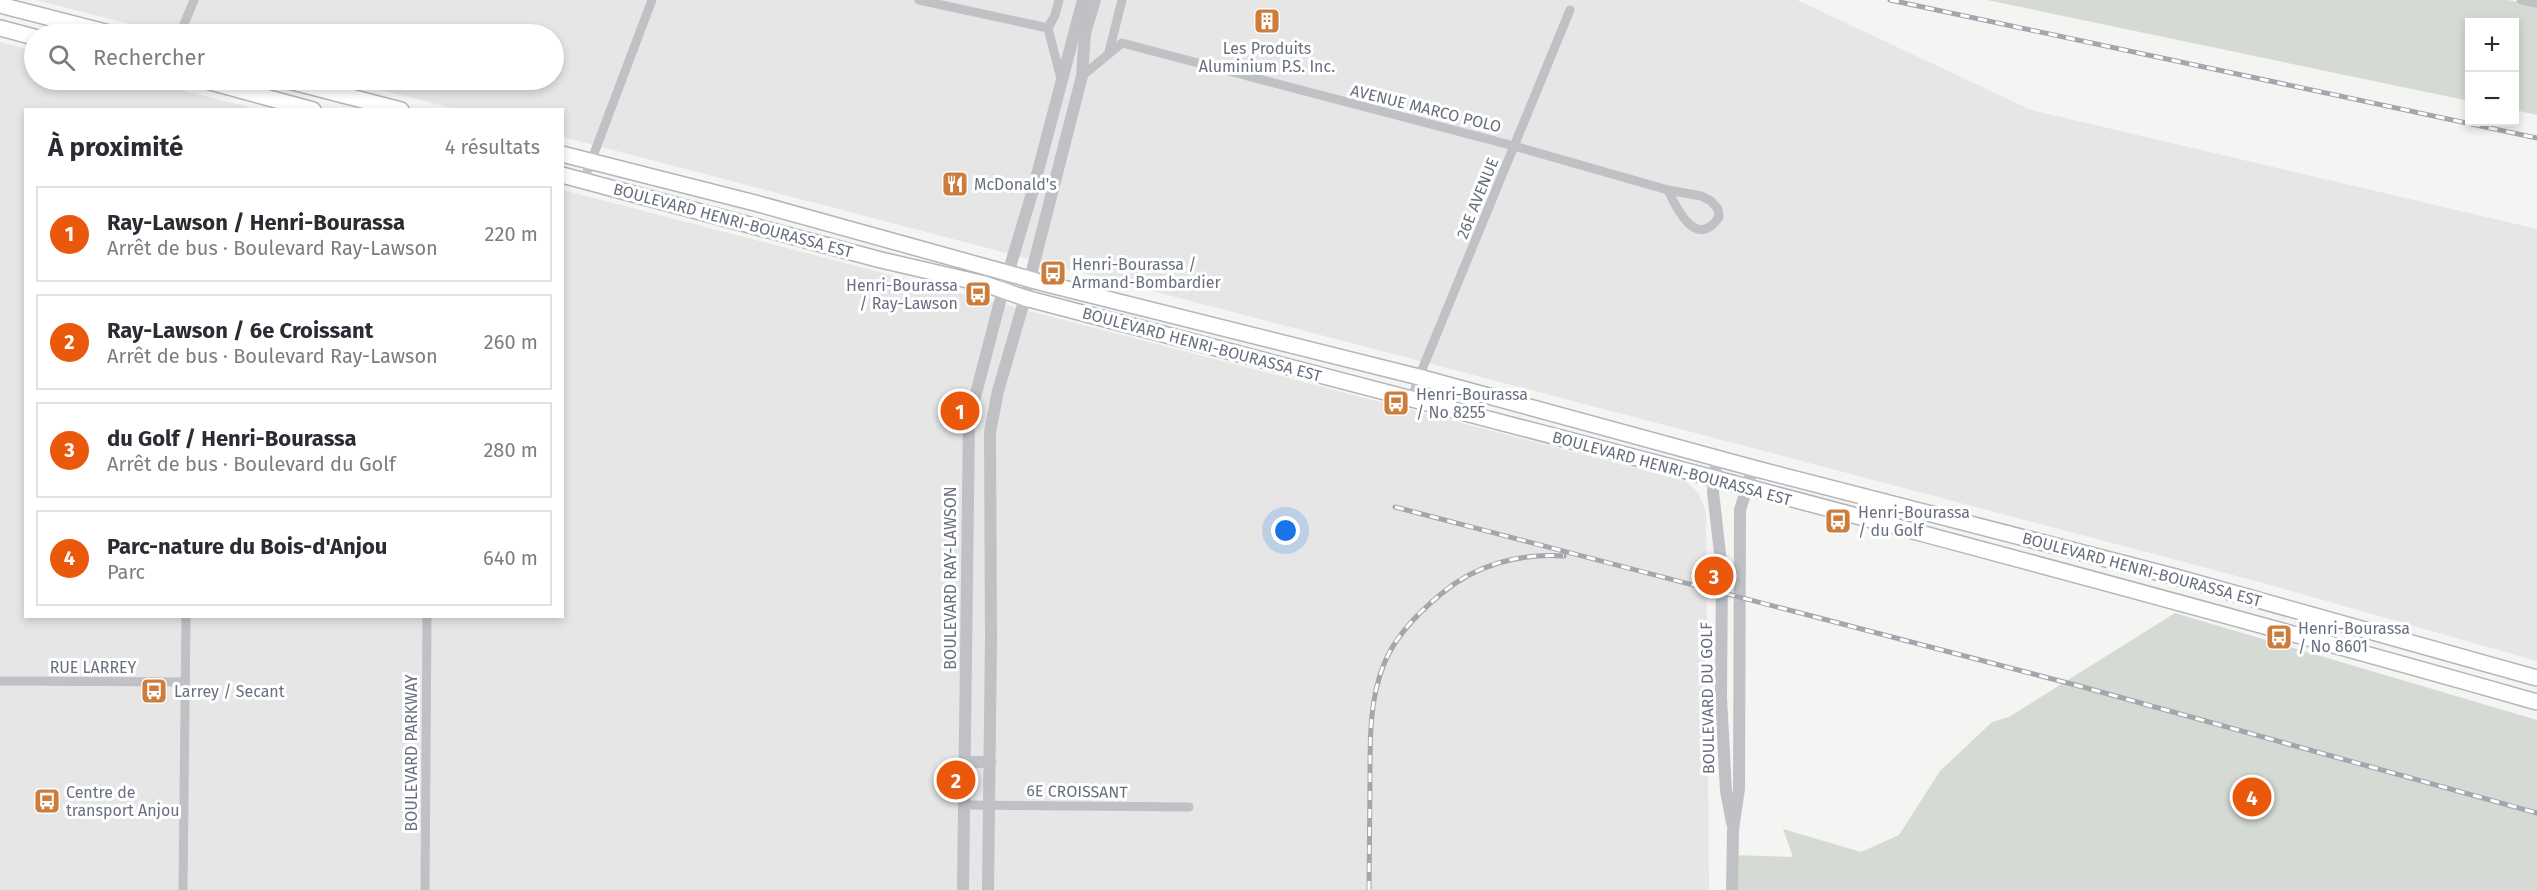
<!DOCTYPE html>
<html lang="fr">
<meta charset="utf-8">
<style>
body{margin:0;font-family:"Fira Sans",sans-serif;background:#f2f2f3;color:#2b2b33}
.controls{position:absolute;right:18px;top:18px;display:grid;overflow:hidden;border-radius:0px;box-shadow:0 3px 9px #0003}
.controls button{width:54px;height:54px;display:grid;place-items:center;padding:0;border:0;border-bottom:2px solid #e1e1e2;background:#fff;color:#2b2b33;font:30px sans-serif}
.you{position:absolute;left:1286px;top:531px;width:21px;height:21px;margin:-15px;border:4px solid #fff;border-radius:50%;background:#1a73e8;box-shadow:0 0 0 9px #1a73e833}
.badge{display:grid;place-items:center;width:39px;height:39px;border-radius:50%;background:#ea580c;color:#fff;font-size:20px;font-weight:700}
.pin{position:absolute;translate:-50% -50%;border:3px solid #fff;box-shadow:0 2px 6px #0006}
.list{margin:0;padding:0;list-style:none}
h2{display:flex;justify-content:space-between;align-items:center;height:78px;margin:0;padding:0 24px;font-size:26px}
h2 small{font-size:20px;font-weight:400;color:#7c7c81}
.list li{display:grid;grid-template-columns:39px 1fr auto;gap:18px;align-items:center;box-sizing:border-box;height:96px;margin:0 12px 12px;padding:0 12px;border:2px solid #e1e1e2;border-radius:0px}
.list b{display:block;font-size:22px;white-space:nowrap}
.list p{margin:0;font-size:20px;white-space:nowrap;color:#7c7c81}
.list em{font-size:20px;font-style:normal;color:#7c7c81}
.icon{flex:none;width:33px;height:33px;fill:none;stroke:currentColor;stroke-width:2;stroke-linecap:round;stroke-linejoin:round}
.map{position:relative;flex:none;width:2537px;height:890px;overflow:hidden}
.search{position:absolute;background:#fff;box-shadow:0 3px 9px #0003;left:24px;top:24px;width:540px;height:66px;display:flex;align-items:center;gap:15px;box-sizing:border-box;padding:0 21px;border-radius:33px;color:#7c7c81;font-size:22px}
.panel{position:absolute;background:#fff;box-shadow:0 3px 9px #0003;left:24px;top:108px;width:540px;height:510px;border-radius:0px}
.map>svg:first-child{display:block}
</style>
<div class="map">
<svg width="2537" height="890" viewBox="0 0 2537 890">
<rect width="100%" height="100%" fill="#f4f5f2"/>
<g fill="#e5e6e5">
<polygon points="36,0 1797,0 2031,110 2537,229 2537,661 2263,583 1768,452 563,137 562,110 456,109 341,80 554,80 554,34 169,34"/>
<polygon points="0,42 34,51 34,80 142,80 256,109 26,110 26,616 562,616 563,190 1685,481 1698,492 1706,512 1709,890 0,890"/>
</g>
<g fill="#d5dbd4">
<polygon points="1987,0 2508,0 2537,6 2537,115 2515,110 2514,22 2470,22 2469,101"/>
<polygon points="2175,613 2537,720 2537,890 1732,890 1733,855 1793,857 1783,829 1861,852 1899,835 1940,771 1992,722 2009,717"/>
</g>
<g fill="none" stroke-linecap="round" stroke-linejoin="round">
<defs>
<g id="primary">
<polyline points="0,5 113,34"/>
<polyline points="0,28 34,37"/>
<polyline points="203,80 313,110"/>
<polyline points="285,80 401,110"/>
<polyline points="562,154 755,203 1047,284 1419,377 1753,468 2176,577 2537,678"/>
<path d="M562 175 881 260 985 284 1025 298C1530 430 2035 560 2537 702"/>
</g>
</defs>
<use href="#primary" stroke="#b3b5b9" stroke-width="18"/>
<g stroke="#bfc1c5" stroke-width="9">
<polyline points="919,0 1048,28"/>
<polyline points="1059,0 1055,15 1048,28 1061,79"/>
<polyline points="2521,0 2537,3"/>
<polyline points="180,34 194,0"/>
<polyline points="1109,52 1122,0"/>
<path d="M1082 76 1122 43 1514 146 1668 190 1701 196 1711 201 1718 209 1719 217C1697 250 1677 210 1668 190"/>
<polyline points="584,180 652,0"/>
<polyline points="1412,398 1419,377 1570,10"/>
<polyline points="0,681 185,682"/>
<polyline points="964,805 1189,807"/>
<polyline points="183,890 186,616"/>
<polyline points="425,890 427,616"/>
</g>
<g stroke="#bfc1c5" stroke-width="12">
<polyline points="1717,457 1713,492 1722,571 1721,697 1726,791 1732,823"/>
<polyline points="965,762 990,762"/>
<polyline points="963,890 969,420 1003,290 1033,190 1083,0"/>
<polyline points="988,890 991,638 990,432 998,391 1025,298 1082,76 1085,33 1095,0"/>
<polyline points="1732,890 1733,830 1739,789 1740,510 1753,468"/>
</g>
<use href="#primary" stroke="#fff" stroke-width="15"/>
<defs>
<g id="rail">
<polyline points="1890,0 2537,138"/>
<polyline points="1395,507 2083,687 2537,813"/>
<path d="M1369 890C1369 854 1370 817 1370 781 1370 741 1369 701 1384 664 1395 636 1418 613 1441 594 1475 565 1519 553 1564 556"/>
</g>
</defs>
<use href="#rail" stroke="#a3a6ac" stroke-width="5"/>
<use href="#rail" stroke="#fff" stroke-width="3" stroke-dasharray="9" stroke-linecap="butt"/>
</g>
<defs>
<symbol id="building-square" viewBox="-11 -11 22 22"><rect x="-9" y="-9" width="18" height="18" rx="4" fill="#cc7d3b" stroke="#fff"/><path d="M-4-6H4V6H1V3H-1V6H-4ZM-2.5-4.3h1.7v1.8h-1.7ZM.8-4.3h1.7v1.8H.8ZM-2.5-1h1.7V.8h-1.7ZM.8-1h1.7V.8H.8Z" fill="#fff"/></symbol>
<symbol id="restaurant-square" viewBox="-11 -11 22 22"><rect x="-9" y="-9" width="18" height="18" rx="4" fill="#cc7d3b" stroke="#fff"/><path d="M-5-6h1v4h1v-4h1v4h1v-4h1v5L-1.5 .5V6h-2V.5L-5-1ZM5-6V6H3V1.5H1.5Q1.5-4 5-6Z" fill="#fff"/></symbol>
<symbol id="bus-square" viewBox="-11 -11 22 22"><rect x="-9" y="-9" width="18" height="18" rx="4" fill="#cc7d3b" stroke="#fff"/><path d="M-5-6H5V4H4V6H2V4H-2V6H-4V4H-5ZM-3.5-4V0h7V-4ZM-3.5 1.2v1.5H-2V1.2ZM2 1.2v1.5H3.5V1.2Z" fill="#fff"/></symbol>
</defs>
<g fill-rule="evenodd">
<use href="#building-square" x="1252" y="6" width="30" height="30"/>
<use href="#restaurant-square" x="940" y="169" width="30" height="30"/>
<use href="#bus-square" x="1038" y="258" width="30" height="30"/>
<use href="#bus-square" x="963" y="279" width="30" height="30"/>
<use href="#bus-square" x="1381" y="388" width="30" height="30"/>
<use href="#bus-square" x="1823" y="506" width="30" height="30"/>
<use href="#bus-square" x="2264" y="622" width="30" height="30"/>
<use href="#bus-square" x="139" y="676" width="30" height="30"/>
<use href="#bus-square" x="32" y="786" width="30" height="30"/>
</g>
<g text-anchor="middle" stroke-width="6" stroke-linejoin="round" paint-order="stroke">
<g font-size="16" fill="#68707f" stroke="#fff" text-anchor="start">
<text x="1267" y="54" text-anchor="middle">Les Produits<tspan x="1267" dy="18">Aluminium P.S. Inc.</tspan></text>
<text x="974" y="190">McDonald's</text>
<text x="1072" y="270">Henri-Bourassa /<tspan x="1072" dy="18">Armand-Bombardier</tspan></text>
<text x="958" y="291" text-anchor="end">Henri-Bourassa<tspan x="958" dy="18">/ Ray-Lawson</tspan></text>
<text x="1416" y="400">Henri-Bourassa<tspan x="1416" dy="18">/ No 8255</tspan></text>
<text x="1858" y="518">Henri-Bourassa<tspan x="1858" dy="18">/ du Golf</tspan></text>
<text x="2298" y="634">Henri-Bourassa<tspan x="2298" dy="18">/ No 8601</tspan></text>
<text x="174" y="697">Larrey / Secant</text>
<text x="66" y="798">Centre de<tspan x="66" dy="18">transport Anjou</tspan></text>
</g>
<g font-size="16" fill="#68707f" stroke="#fff">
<text transform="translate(1426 108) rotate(14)" y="6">AVENUE MARCO POLO</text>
<text transform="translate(1477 198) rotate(-68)" y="6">26E AVENUE</text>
<text transform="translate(733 220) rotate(15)" y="6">BOULEVARD HENRI-BOURASSA EST</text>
<text transform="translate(1202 344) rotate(15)" y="6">BOULEVARD HENRI-BOURASSA EST</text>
<text transform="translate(1672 468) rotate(15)" y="6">BOULEVARD HENRI-BOURASSA EST</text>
<text transform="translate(2142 569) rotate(15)" y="6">BOULEVARD HENRI-BOURASSA EST</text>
<text transform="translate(950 578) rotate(-90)" y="6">BOULEVARD RAY-LAWSON</text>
<text x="93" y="673">RUE LARREY</text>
<text transform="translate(1707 698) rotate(-91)" y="6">BOULEVARD DU GOLF</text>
<text transform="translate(411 753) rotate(-90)" y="6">BOULEVARD PARKWAY</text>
<text transform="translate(1077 791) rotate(1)" y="6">6E CROISSANT</text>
</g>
</g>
</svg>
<div class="controls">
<button>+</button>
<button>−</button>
</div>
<div class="you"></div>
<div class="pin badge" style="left:960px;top:411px">1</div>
<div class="pin badge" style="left:956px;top:780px">2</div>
<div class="pin badge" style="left:1714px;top:576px">3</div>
<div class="pin badge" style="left:2252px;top:797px">4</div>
<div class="search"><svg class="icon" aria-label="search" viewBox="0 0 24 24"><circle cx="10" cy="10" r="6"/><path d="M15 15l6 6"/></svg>Rechercher</div>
<section class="panel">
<h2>À proximité<small>4 résultats</small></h2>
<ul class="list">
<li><span class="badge">1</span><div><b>Ray-Lawson / Henri-Bourassa</b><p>Arrêt de bus · Boulevard Ray-Lawson</p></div><em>220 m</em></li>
<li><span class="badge">2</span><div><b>Ray-Lawson / 6e Croissant</b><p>Arrêt de bus · Boulevard Ray-Lawson</p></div><em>260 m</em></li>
<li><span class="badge">3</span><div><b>du Golf / Henri-Bourassa</b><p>Arrêt de bus · Boulevard du Golf</p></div><em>280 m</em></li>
<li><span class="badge">4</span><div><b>Parc-nature du Bois-d'Anjou</b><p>Parc</p></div><em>640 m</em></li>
</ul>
</section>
</div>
